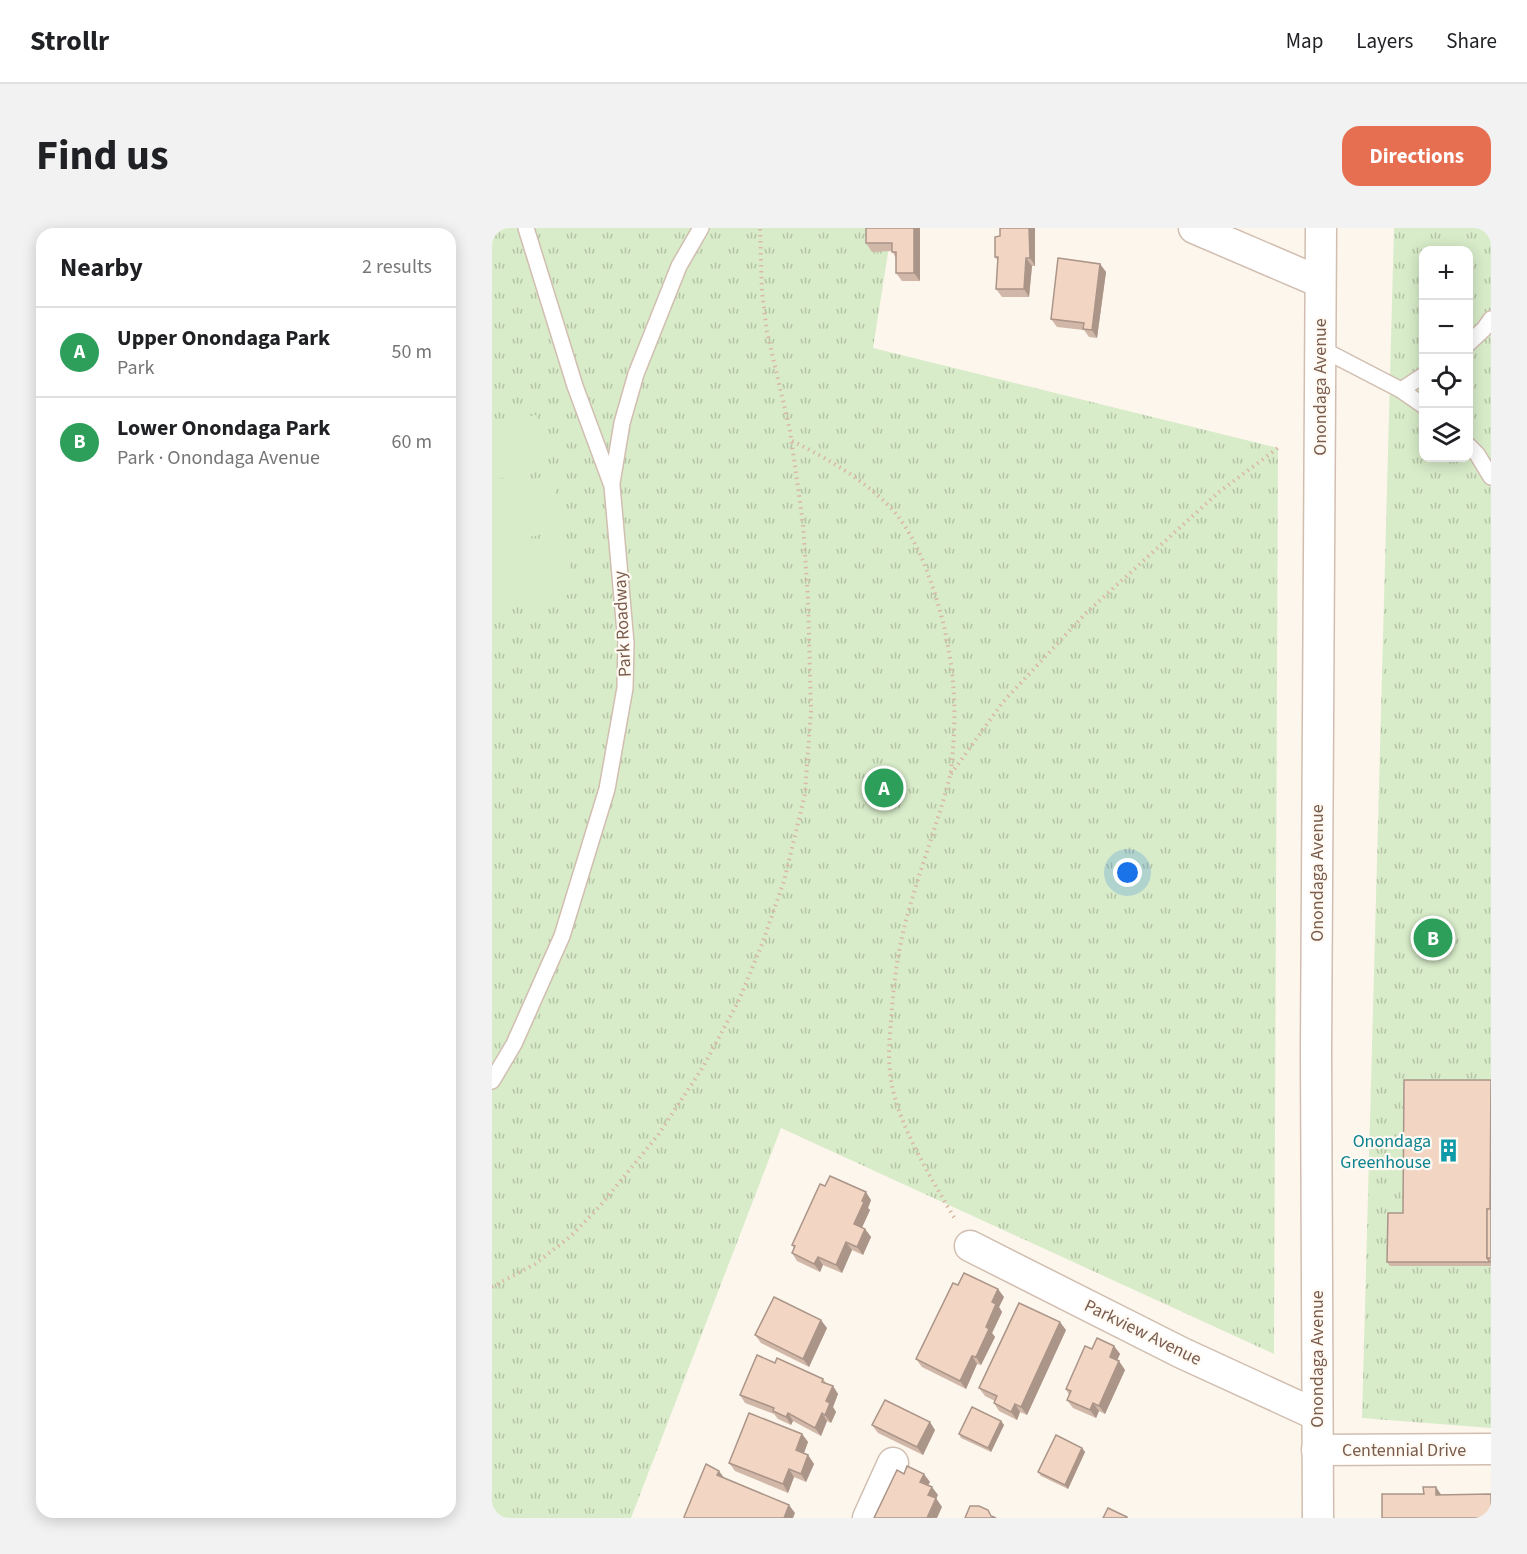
<!DOCTYPE html>
<meta charset="utf-8">
<style>
body{margin:0;font-family:"Source Sans 3",sans-serif;background:#f2f2f2;color:#202124}
.controls{position:absolute;right:18px;top:18px;display:grid;overflow:hidden;border-radius:12px;box-shadow:0 3px 15px #0003}
.controls button{width:54px;height:54px;display:grid;place-items:center;padding:0;border:0;border-bottom:2px solid #e0e0e0;background:#fff;color:#202124;font:30px sans-serif}
.you{position:absolute;left:636px;top:645px;width:21px;height:21px;margin:-15px;border:4px solid #fff;border-radius:50%;background:#1a73e8;box-shadow:0 0 0 9px #1a73e833}
.badge{display:grid;place-items:center;width:39px;height:39px;border-radius:50%;background:#e76f51;color:#fff;font-size:20px;font-weight:700}
.pin{position:absolute;translate:-50% -50%;border:3px solid #fff;box-shadow:0 2px 6px #0006}
.list{margin:0;padding:0;list-style:none}
h2{display:flex;justify-content:space-between;align-items:center;height:78px;margin:0;padding:0 24px;font-size:26px}
h2 small{font-size:20px;font-weight:400;color:#757577}
.list li{display:grid;grid-template-columns:39px 1fr auto;gap:18px;align-items:center;box-sizing:border-box;height:90px;padding:0 24px;border-top:2px solid #e0e0e0}
.list b{display:block;font-size:22px;white-space:nowrap}
.list p{margin:0;font-size:20px;white-space:nowrap;color:#757577}
.list em{font-size:20px;font-style:normal;color:#757577}
.icon{flex:none;width:33px;height:33px;fill:none;stroke:currentColor;stroke-width:2;stroke-linecap:round;stroke-linejoin:round}
.map{position:relative;flex:none;width:999px;height:1290px;overflow:hidden;border-radius:18px}
header{display:flex;align-items:center;gap:36px;box-sizing:border-box;height:84px;padding:0 30px;background:#fff;border-bottom:2px solid #e0e0e0}
header strong{font-size:28px}
nav{display:flex;gap:33px;margin-inline-start:auto;font-size:21px}
.intro{display:flex;align-items:center;justify-content:space-between;box-sizing:border-box;height:144px;padding:0 36px}
h1{margin:0;font-size:42px}
.button{padding:15px 27px;border-radius:18px;background:#e76f51;color:#fff;font-size:21px;font-weight:700}
main{display:flex;gap:36px;padding:0 36px}
aside{flex:1;background:#fff;border-radius:18px;box-shadow:0 3px 15px #0003}
.map>svg:first-child{display:block}
</style>
<header>
<strong>Strollr</strong>
<nav><a>Map</a><a>Layers</a><a>Share</a></nav>
</header>
<div class="intro"><h1>Find us</h1><a class="button">Directions</a></div>
<main>
<aside>
<h2>Nearby<small>2 results</small></h2>
<ul class="list">
<li><span class="badge" style="background:#2e9e5b">A</span><div><b>Upper Onondaga Park</b><p>Park</p></div><em>50 m</em></li>
<li><span class="badge" style="background:#2e9e5b">B</span><div><b>Lower Onondaga Park</b><p>Park · Onondaga Avenue</p></div><em>60 m</em></li>
</ul>
</aside>
<div class="map">
<svg width="999" height="1290" viewBox="0 0 999 1290">
<defs>
<pattern id="grass-tufts" width="24" height="20" patternUnits="userSpaceOnUse" patternTransform="scale(1.5)"><rect width="24" height="20" fill="#d8ecc9"/><path d="M3 7l-1-3M5 7V3M7 7l1-3M15 17l-1-3M17 17v-4M19 17l1-3" fill="none" stroke="#b4c2a5"/></pattern>
</defs>
<rect width="100%" height="100%" fill="#fdf6ec"/>
<g fill="url(#grass-tufts)" fill-rule="evenodd">
<polygon points="0,0 400,0 381,120 786,220 782,1126 289,900 139,1290 0,1290"/>
<path d="M902 0H999V1200L870 1190ZM932 22H976V230H932Z"/>
</g>
<g fill="#d8ecc9">
<polygon points="44,187 56,241 0,252 0,196"/>
<polygon points="60,247 71,302 0,317 0,260"/>
<polygon points="71,308 83,365 0,383 0,323"/>
</g>
<g fill="none" stroke-linecap="round" stroke-linejoin="round">
<defs>
<g id="lane">
<polyline points="976,116 992,101 999,91"/>
<polyline points="828,120 909,162 932,178"/>
<polyline points="909,162 932,147"/>
<polyline points="976,217 985,226 999,249"/>
<polyline points="120,255 130,195 144,146 187,38 209,0"/>
<polyline points="0,853 22,816 70,708 115,561 133,460 134,415 120,258 83,158 34,0"/>
</g>
<g id="street">
<polyline points="702,0 828,54"/>
<polyline points="478,1018 690,1125 825,1187"/>
<polyline points="825,1222 999,1221"/>
<polyline points="376,1290 401,1235"/>
<polyline points="826,1290 824,823 829,0"/>
</g>
</defs>
<use href="#lane" stroke="#d1beb0" stroke-width="18"/>
<use href="#street" stroke="#d1beb0" stroke-width="33"/>
<g stroke="#d9b8a5" stroke-width="4" stroke-dasharray="1.5 4.5" stroke-linecap="butt">
<path d="M300 213C335 230 369 250 397 278 432 313 455 396 460 445 463 470 463 496 461 521 460 530 460 540 458 548 445 598 426 646 413 696 405 728 401 761 399 794 397 813 396 834 399 852 406 897 440 952 463 991"/>
<polyline points="459,546 511,474 594,385 727,264 786,220"/>
<polyline points="0,1059 43,1036 79,1008 108,978 166,907 211,839 247,772 270,716 292,653 313,566 319,483 316,371 311,295 298,203 275,104 270,64 268,0"/>
</g>
<use href="#lane" stroke="#fff" stroke-width="15"/>
<use href="#street" stroke="#fff" stroke-width="30"/>
</g>
<g fill="#d1b7a8">
<polygon points="374,0 428,0 428,53 410,53 404,45 404,30 400,23 380,24 374,15"/>
<polygon points="508,0 543,0 543,38 540,38 537,69 510,69 504,61 506,33 503,29 508,8"/>
<polygon points="608,36 614,44 605,110 597,109 592,102 565,99 559,91"/>
<polygon points="999,852 999,1038 898,1038 895,1034 911,985"/>
<polygon points="333,958 379,972 376,980 378,982 370,999 373,1001 379,1009 371,1027 360,1022 350,1045 331,1037 328,1044 305,1033 300,1025 302,1020 300,1017"/>
<polygon points="512,1069 507,1079 510,1084 500,1105 503,1109 489,1137 485,1136 474,1161 430,1139 424,1131"/>
<polygon points="335,1100 317,1139 269,1115 263,1107"/>
<polygon points="574,1102 535,1187 528,1184 525,1192 507,1183 502,1175 503,1173 493,1168 487,1160"/>
<polygon points="622,1118 628,1126 625,1132 633,1142 613,1186 607,1183 604,1190 581,1180 575,1172 577,1167 574,1161 600,1121"/>
<polygon points="283,1135 331,1151 335,1156 341,1158 346,1166 341,1179 344,1184 339,1195 335,1193 329,1208 301,1193 299,1197 286,1191 282,1186 253,1175 248,1167"/>
<polygon points="509,1193 512,1197 499,1224 469,1210 467,1206"/>
<polygon points="380,1197 443,1202 431,1227 386,1205"/>
<polygon points="310,1206 316,1214 312,1225 316,1227 322,1236 314,1254 302,1249 296,1265 243,1243 237,1235"/>
<polygon points="590,1220 593,1224 576,1261 549,1248 546,1244"/>
</g>
<g fill="#aa9588">
<polygon points="422,0 428,0 428,53 422,45"/>
<polygon points="537,0 543,0 543,38 538,30"/>
<polygon points="534,30 540,38 537,69 532,61"/>
<polygon points="608,36 614,44 605,110 600,102"/>
<polygon points="998,883 999,884 999,1030 998,1030"/>
<polygon points="374,964 379,972 376,980 378,982 368,1004 362,996"/>
<polygon points="373,1001 379,1009 371,1027 365,1019"/>
<polygon points="354,1014 360,1022 350,1045 344,1037"/>
<polygon points="326,1029 331,1037 328,1044 322,1036"/>
<polygon points="506,1061 512,1069 507,1079 510,1084 500,1105 503,1109 489,1137 484,1129 494,1099 500,1074"/>
<polygon points="329,1092 335,1100 317,1139 311,1131"/>
<polygon points="568,1094 574,1102 535,1187 529,1179"/>
<polygon points="622,1118 628,1126 623,1137 618,1129"/>
<polygon points="480,1128 485,1136 474,1161 468,1153"/>
<polygon points="627,1133 633,1142 613,1186 607,1178"/>
<polygon points="341,1158 346,1166 341,1179 344,1184 339,1195 333,1187 334,1173"/>
<polygon points="601,1175 607,1183 604,1190 598,1182"/>
<polygon points="523,1176 528,1184 525,1192 519,1184"/>
<polygon points="296,1185 301,1193 299,1197 294,1189"/>
<polygon points="330,1185 335,1193 329,1208 323,1200"/>
<polygon points="509,1193 512,1197 499,1224 496,1220"/>
<polygon points="438,1194 443,1202 431,1227 425,1219"/>
<polygon points="310,1206 316,1214 310,1230 304,1222"/>
<polygon points="590,1220 593,1224 576,1261 573,1257"/>
<polygon points="316,1227 322,1236 314,1254 309,1246"/>
<polygon points="297,1241 302,1249 296,1265 291,1256"/>
<polygon points="227,1243 233,1251 225,1247"/>
<polygon points="432,1246 438,1254 434,1262 428,1254"/>
<polygon points="440,1259 446,1267 442,1275 436,1267"/>
<polygon points="944,1259 954,1274 944,1267"/>
<polygon points="444,1270 450,1279 445,1290 435,1290"/>
<polygon points="297,1277 303,1285 301,1290 292,1290"/>
</g>
<g fill="#f3d5c3" stroke="#aa9588" stroke-width="1.5">
<polygon points="374,0 422,0 422,45 404,45 404,24 400,24 400,15 374,15"/>
<polygon points="508,0 537,0 538,30 534,30 532,61 504,61 506,29 503,29 503,9 508,8"/>
<polygon points="566,30 608,36 600,102 591,101 592,95 559,91"/>
<polygon points="912,852 999,852 998,981 995,981 995,1030 998,1034 895,1034 896,985 911,985"/>
<polygon points="338,948 374,964 370,973 372,974 362,996 373,1001 365,1019 354,1014 344,1037 326,1029 322,1036 300,1025 303,1018 300,1017 328,956 333,958"/>
<rect x="995" y="981" width="4" height="49"/>
<polygon points="472,1045 506,1061 500,1074 504,1076 494,1099 497,1101 484,1129 480,1128 468,1153 424,1131 461,1055 466,1057"/>
<polygon points="282,1069 329,1092 311,1131 263,1107"/>
<polygon points="527,1075 568,1094 529,1179 523,1176 519,1184 502,1175 505,1168 487,1160"/>
<polygon points="605,1110 622,1118 618,1129 627,1133 607,1178 601,1175 598,1182 575,1172 579,1163 574,1161 593,1118 600,1121"/>
<polygon points="265,1127 283,1135 285,1130 331,1151 330,1154 341,1158 334,1173 338,1175 333,1187 330,1185 323,1200 296,1185 294,1189 281,1183 282,1180 248,1167"/>
<polygon points="393,1172 438,1194 425,1219 380,1197"/>
<polygon points="480,1179 509,1193 496,1220 467,1206"/>
<polygon points="257,1185 310,1206 304,1222 316,1227 309,1246 297,1241 291,1256 237,1235"/>
<polygon points="564,1207 590,1220 573,1257 546,1244"/>
<polygon points="214,1236 227,1243 225,1247 297,1277 292,1290 193,1290 192,1289"/>
<polygon points="415,1238 432,1246 428,1254 440,1259 436,1267 444,1270 435,1290 382,1290 405,1242 412,1246"/>
<polygon points="931,1259 944,1259 944,1267 999,1266 999,1290 890,1290 890,1266 932,1266"/>
<polygon points="478,1278 487,1278 496,1282 499,1288 504,1290 473,1290"/>
<polygon points="616,1280 635,1289 635,1290 611,1290"/>
</g>
<defs>
<symbol id="building-bare" viewBox="-9 -9 18 18"><path d="M-4-6H4V6H1V3H-1V6H-4ZM-2.5-4.3h1.7v1.8h-1.7ZM.8-4.3h1.7v1.8H.8ZM-2.5-1h1.7V.8h-1.7ZM.8-1h1.7V.8H.8Z" fill="#0f9aa8" stroke="#fffaf3" stroke-width="2.5" paint-order="stroke"/></symbol>
</defs>
<g fill-rule="evenodd">
<use href="#building-bare" x="940" y="906" width="33" height="33"/>
</g>
<g text-anchor="middle" stroke-width="4.5" stroke-linejoin="round" paint-order="stroke">
<g font-size="18" fill="#7a5c4d" stroke="#fffaf3">
<text transform="translate(828 159) rotate(-90)" y="6">Onondaga Avenue</text>
<text transform="translate(130 396) rotate(-93)" y="6">Park Roadway</text>
<text transform="translate(825 645) rotate(-90)" y="6">Onondaga Avenue</text>
<text transform="translate(651 1104) rotate(26)" y="6">Parkview Avenue</text>
<text transform="translate(825 1131) rotate(-90)" y="6">Onondaga Avenue</text>
<text x="912" y="1228">Centennial Drive</text>
</g>
<g font-size="18" fill="#0d838f" stroke="#fffaf3" text-anchor="end">
<text x="939" y="919">Onondaga<tspan x="939" dy="21">Greenhouse</tspan></text>
</g>
</g>
</svg>
<div class="controls">
<button>+</button>
<button>−</button>
<button><svg class="icon" aria-label="locate" viewBox="0 0 24 24"><circle cx="12" cy="12" r="6"/><path d="M12 2v4M12 18v4M2 12h4M18 12h4"/></svg></button>
<button><svg class="icon" aria-label="layers" viewBox="0 0 24 24"><path d="M12 4l9 5-9 5-9-5zM3 14l9 5 9-5"/></svg></button>
</div>
<div class="you"></div>
<div class="pin badge" style="left:392px;top:560px;background:#2e9e5b">A</div>
<div class="pin badge" style="left:941px;top:710px;background:#2e9e5b">B</div>
</div>
</main>
